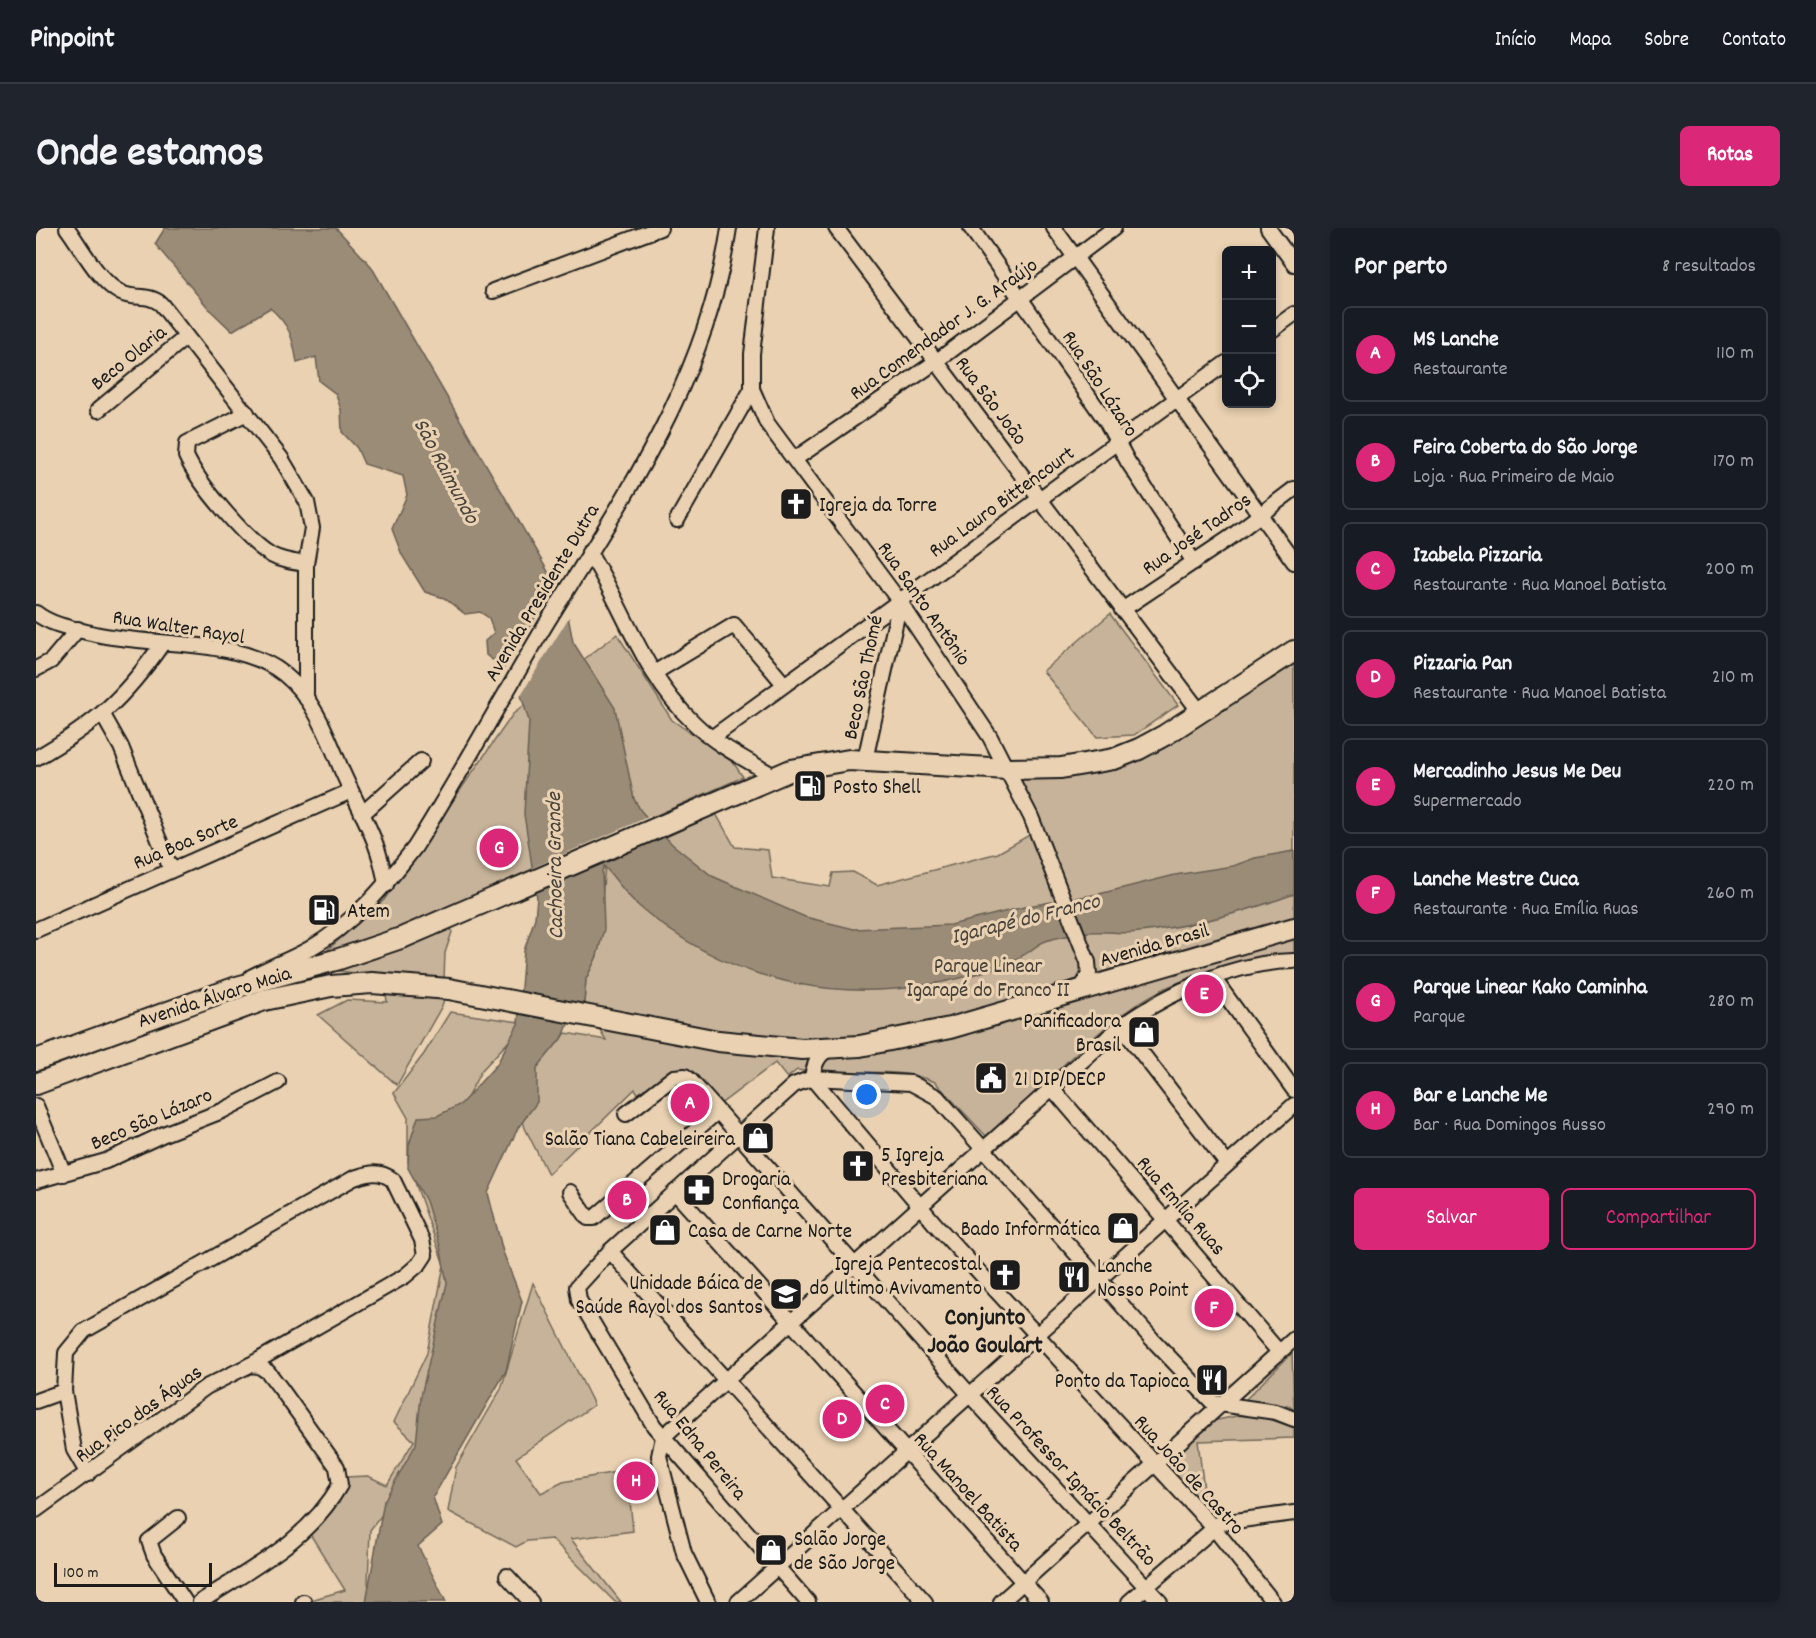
<!DOCTYPE html>
<html lang="pt">
<meta charset="utf-8">
<style>
body{margin:0;font-family:Dekko,sans-serif;background:#20242c;color:#f1f3f6}
.controls{position:absolute;right:18px;top:18px;display:grid;overflow:hidden;border-radius:9px;box-shadow:0 3px 9px #0003}
.controls button{width:54px;height:54px;display:grid;place-items:center;padding:0;border:0;border-bottom:2px solid #363941;background:#171b24;color:#f1f3f6;font:30px sans-serif}
.scale{position:absolute;left:18px;bottom:15px;width:158px;box-sizing:border-box;padding-left:6px;border:3px solid #1c1c1c;border-top:0;font-size:16px;line-height:21px;white-space:nowrap;color:#1c1c1c;-webkit-text-stroke:4px #e9d1b1;paint-order:stroke}
.you{position:absolute;left:831px;top:867px;width:21px;height:21px;margin:-15px;border:4px solid #fff;border-radius:50%;background:#1a73e8;box-shadow:0 0 0 9px #1a73e833}
.badge{display:grid;place-items:center;width:39px;height:39px;border-radius:50%;background:#db2777;color:#fff;font-size:20px;font-weight:700}
.pin{position:absolute;translate:-50% -50%;border:3px solid #fff;box-shadow:0 2px 6px #0006}
.list{margin:0;padding:0;list-style:none}
h2{display:flex;justify-content:space-between;align-items:center;height:78px;margin:0;padding:0 24px;font-size:26px}
h2 small{font-size:20px;font-weight:400;color:#9ea1a6}
.list li{display:grid;grid-template-columns:39px 1fr auto;gap:18px;align-items:center;box-sizing:border-box;height:96px;margin:0 12px 12px;padding:0 12px;border:2px solid #363941;border-radius:9px}
.list b{display:block;font-size:22px;white-space:nowrap}
.list p{margin:0;font-size:20px;white-space:nowrap;color:#9ea1a6}
.list em{font-size:20px;font-style:normal;color:#9ea1a6}
.actions{display:flex;gap:12px;padding:18px 24px}
.actions a{flex:1;padding:14px 0;border:2px solid #db2777;border-radius:9px;text-align:center;font-size:21px;color:#db2777}
.actions .main{background:#db2777;color:#fff}
.icon{flex:none;width:33px;height:33px;fill:none;stroke:currentColor;stroke-width:2;stroke-linecap:round;stroke-linejoin:round}
.map{position:relative;flex:none;width:1258px;height:1374px;overflow:hidden;border-radius:9px}
header{display:flex;align-items:center;gap:36px;box-sizing:border-box;height:84px;padding:0 30px;background:#171b24;border-bottom:2px solid #363941}
header strong{font-size:28px}
nav{display:flex;gap:33px;margin-inline-start:auto;font-size:21px}
.intro{display:flex;align-items:center;justify-content:space-between;box-sizing:border-box;height:144px;padding:0 36px}
h1{margin:0;font-size:42px}
.button{padding:15px 27px;border-radius:9px;background:#db2777;color:#fff;font-size:21px;font-weight:700}
main{display:flex;gap:36px;padding:0 36px}
aside{flex:1;background:#171b24;border-radius:9px;box-shadow:0 3px 9px #0003}
.map>svg:first-child{display:block}
</style>
<header>
<strong>Pinpoint</strong>
<nav><a>Início</a><a>Mapa</a><a>Sobre</a><a>Contato</a></nav>
</header>
<div class="intro"><h1>Onde estamos</h1><a class="button">Rotas</a></div>
<main>
<div class="map">
<svg width="1258" height="1374" viewBox="0 0 1258 1374">
<rect width="100%" height="100%" fill="#e9d1b1"/>
<filter id="ink" filterUnits="userSpaceOnUse"><feTurbulence type="fractalNoise" baseFrequency=".0167" numOctaves="2"/><feDisplacementMap in="SourceGraphic" scale="12" xChannelSelector="R" yChannelSelector="G"/><feConvolveMatrix kernelMatrix="1 2 1 2 8 2 1 2 1" color-interpolation-filters="sRGB"/></filter>
<g filter="url(#ink)">
<g fill="#c7b399" stroke="#72685a" stroke-width="1.5">
<polygon points="1074,386 1142,477 1098,507 1061,509 1007,443"/>
<polygon points="581,406 636,492 697,534 707,549 413,679 416,704 409,725 407,776 361,857 282,787 311,772 351,774 348,749 288,741 288,725 348,672 477,486"/>
<path d="M1258 430V725C1217 733 1173 741 1134 758 1072 785 1002 863 952 910L899 854C857 836 806 850 761 842L751 850 739 835 675 883 643 847 608 874 599 861 512 946 489 900 480 870 492 850 530 805 570 812 548 774 550 751 561 728 569 637 680 586 699 619 732 622 736 650 794 659 797 645 817 644 841 657 962 625 1004 601 980 547C1012 549 1041 548 1072 540Z"/>
<polygon points="414,784 490,795 445,843 408,915 447,1029 390,1230 334,1302 332,1355 336,1374 268,1374 309,1362 274,1306 309,1249 332,1248 351,1257 378,1213 358,1194 391,1125 408,1037 372,934 372,890 358,865 388,826"/>
<polygon points="497,1055 558,1177 480,1230 505,1265 527,1254 591,1242 597,1303 535,1311 585,1374 579,1374 516,1311 491,1313 480,1319 412,1283 420,1239 465,1161"/>
<polygon points="1256,1125 1258,1182 1253,1178 1209,1172"/>
<polygon points="1205,1187 1226,1189 1258,1199 1258,1210 1162,1213 1170,1278 1124,1236 1177,1193"/>
</g>
<path fill="#9b8c78" stroke="#685f53" stroke-width="1.5" d="M129 0H300L335 38 529 373 537 414 579 480 598 571 605 583 636 616 676 648 769 689 818 701 915 697 992 678 1063 666 1139 647 1197 638 1219 630 1258 623V666C1209 684 1156 698 1104 704 1085 707 1065 701 1045 705 1034 708 1021 709 1010 713 1003 715 997 721 991 725 974 735 955 742 936 747 817 780 699 760 604 679 590 667 580 651 568 638L566 643 568 701 561 728 550 751 548 774 533 793 528 807 501 840V874L482 900 452 965 467 1024 486 1073 470 1143 397 1269 406 1297 382 1318 410 1374H330L348 1273 380 1216 385 1168 411 1055 404 1018 390 973 372 940 373 917 382 889 401 888 425 876 461 836 482 796 488 723 499 690 501 670 488 586 493 493 479 448 450 427 449 413 458 405 453 390 444 384 429 386 408 370 389 364 366 327 356 301 371 267 367 248 328 236 321 220 306 204 305 182 300 166 283 153 280 129 261 135C257 110 254 97 234 80L196 103 174 82 119 16Z"/>
<g fill="#e9d1b1">
<polygon points="522,355 532,372 535,386 483,470 477,450 467,443"/>
<polygon points="614,588 631,607 497,666 494,641"/>
</g>
<g fill="none" stroke-linecap="round" stroke-linejoin="round">
<defs>
<g id="minor">
<path d="M31 0C46 20 62 53 85 65 99 72 112 65 125 76L245 230 271 274 276 300 270 336V470"/>
<polyline points="731,0 716,126 716,161 731,195 864,374 954,509 995,589 1052,734 1053,746 1045,762"/>
<polyline points="800,0 1164,484"/>
<polyline points="935,0 1070,193 1092,234 1158,334"/>
<polyline points="1018,0 1258,334"/>
<polyline points="1232,0 1258,36"/>
<polyline points="457,63 624,0"/>
<polyline points="1236,102 1258,86"/>
<polyline points="62,182 150,109"/>
<path d="M211 185 151 215 150 228C162 255 210 312 235 327 246 333 257 334 270 336"/>
<polyline points="759,231 901,133 1078,0"/>
<polyline points="641,292 716,161"/>
<path d="M553 324C588 380 608 449 658 495 680 517 711 532 738 548"/>
<polyline points="1086,382 1195,309 1258,261"/>
<path d="M0 385C16 398 40 401 59 406 116 419 202 409 248 446 278 470 292 509 306 543 324 584 343 611 350 657"/>
<polyline points="0,441 15,433 42,401"/>
<polyline points="618,445 698,397 748,456"/>
<polyline points="67,487 85,519 135,641"/>
<polyline points="677,509 1190,135"/>
<path d="M0 530C59 496 87 472 126 416"/>
<polyline points="829,532 864,374"/>
<polyline points="326,586 385,533"/>
<polyline points="0,702 315,563"/>
<path d="M215 749C234 739 255 731 273 721 317 696 349 658 379 619 425 546 466 470 510 396 588 269 671 152 693 0"/>
<polyline points="1178,751 1258,862"/>
<polyline points="1085,798 1191,936"/>
<polyline points="776,850 899,996 1177,1299 1237,1374"/>
<polyline points="776,850 875,855 901,869 1116,1111 1177,1175 1240,1184 1258,1191"/>
<polyline points="1015,859 1243,1124"/>
<polyline points="0,878 28,946"/>
<polyline points="590,886 638,849 649,848 654,852 934,1167 1124,1374"/>
<polyline points="0,953 70,933 130,905 186,883 242,854"/>
<polyline points="534,964 552,990 558,990 681,884"/>
<polyline points="639,964 1005,1374"/>
<polyline points="574,1023 889,1374"/>
<polyline points="0,1173 28,1163"/>
<path d="M52 1246 38 1222 28 1163 30 1125 48 1103 318 950C334 945 343 942 357 952L386 1012 389 1027 383 1036 369 1048 214 1137"/>
<path d="M0 1282 170 1159 214 1137 223 1138 232 1144 245 1161 301 1239 304 1257C272 1313 216 1340 164 1374"/>
<polyline points="142,1290 113,1313 118,1327 149,1374"/>
<polyline points="471,1348 495,1374"/>
<polyline points="267,1374 268,1374"/>
<path d="M672 1374 648 1325 623 1228 627 1209 1085 798C1134 764 1197 734 1258 733"/>
<polyline points="702,1374 1258,877"/>
<path d="M772 1374 618 1198 543 1072 541 1059 574 1023 758 857 776 850C778 837 782 824 797 820"/>
<polyline points="965,1374 1258,1111"/>
<polyline points="1093,1374 1184,1295 1258,1285"/>
</g>
<g id="highway">
<polyline points="0,832 201,759 303,731 368,709 755,542 813,532 972,541 1025,540 1078,531 1103,521 1129,507 1258,423"/>
<polyline points="0,856 228,772 295,758 336,755 413,761 682,813 766,821 824,818 914,800 1258,700"/>
</g>
</defs>
<use href="#minor" stroke="#1c1c1c" stroke-width="18"/>
<use href="#highway" stroke="#1c1c1c" stroke-width="24"/>
<use href="#minor" stroke="#e9d1b1" stroke-width="14"/>
<use href="#highway" stroke="#e9d1b1" stroke-width="20"/>
</g>
</g>
<defs>
<symbol id="church-square" viewBox="-11 -11 22 22"><rect x="-9" y="-9" width="18" height="18" rx="4" fill="#1c1c1c" stroke="#e9d1b1"/><path d="M-1.2-6h2.4v3.5h3.3v2.4h-3.3V6h-2.4V-.1h-3.3v-2.4h3.3Z" fill="#fff"/></symbol>
<symbol id="fuel-square" viewBox="-11 -11 22 22"><rect x="-9" y="-9" width="18" height="18" rx="4" fill="#1c1c1c" stroke="#e9d1b1"/><path d="M-5.5-6h7V0h2V4h1.3V-2.5L3-4.5l.8-.8L6-3V5H2.5V1h-1V6h-7ZM-4.2-4.7v3.2H.2V-4.7Z" fill="#fff"/></symbol>
<symbol id="shop-square" viewBox="-11 -11 22 22"><rect x="-9" y="-9" width="18" height="18" rx="4" fill="#1c1c1c" stroke="#e9d1b1"/><path d="M-5-2.5h2.3a2.7 3.5 0 0 1 5.4 0H5L5.5 6h-11ZM-1.5-2.5h3a1.5 2.3 0 0 0-3 0Z" fill="#fff"/></symbol>
<symbol id="civic-square" viewBox="-11 -11 22 22"><rect x="-9" y="-9" width="18" height="18" rx="4" fill="#1c1c1c" stroke="#e9d1b1"/><path d="M-.6-6.5H3V-4.5H.6V-3L4-1V1h2V6H-6V1h2V-1L-.6-3ZM-1.2 2.5V6h2.4V2.5Z" fill="#fff"/></symbol>
<symbol id="pharmacy-square" viewBox="-11 -11 22 22"><rect x="-9" y="-9" width="18" height="18" rx="4" fill="#1c1c1c" stroke="#e9d1b1"/><path d="M-2-6h4v4h4v4h-4v4h-4v-4h-4v-4h4Z" fill="#fff"/></symbol>
<symbol id="restaurant-square" viewBox="-11 -11 22 22"><rect x="-9" y="-9" width="18" height="18" rx="4" fill="#1c1c1c" stroke="#e9d1b1"/><path d="M-5-6h1v4h1v-4h1v4h1v-4h1v5L-1.5 .5V6h-2V.5L-5-1ZM5-6V6H3V1.5H1.5Q1.5-4 5-6Z" fill="#fff"/></symbol>
<symbol id="school-square" viewBox="-11 -11 22 22"><rect x="-9" y="-9" width="18" height="18" rx="4" fill="#1c1c1c" stroke="#e9d1b1"/><path d="M0-5L7-2L0 1L-7-2ZM-4 1L0 2.5L4 1V4Q0 6-4 4Z" fill="#fff"/></symbol>
</defs>
<g fill-rule="evenodd">
<use href="#church-square" x="741" y="257" width="38" height="38"/>
<use href="#fuel-square" x="755" y="539" width="38" height="38"/>
<use href="#fuel-square" x="269" y="663" width="38" height="38"/>
<use href="#shop-square" x="1089" y="785" width="38" height="38"/>
<use href="#civic-square" x="936" y="831" width="38" height="38"/>
<use href="#shop-square" x="703" y="891" width="38" height="38"/>
<use href="#church-square" x="803" y="919" width="38" height="38"/>
<use href="#pharmacy-square" x="644" y="943" width="38" height="38"/>
<use href="#shop-square" x="1068" y="981" width="38" height="38"/>
<use href="#shop-square" x="610" y="983" width="38" height="38"/>
<use href="#church-square" x="950" y="1028" width="38" height="38"/>
<use href="#restaurant-square" x="1019" y="1030" width="38" height="38"/>
<use href="#school-square" x="731" y="1047" width="38" height="38"/>
<use href="#restaurant-square" x="1157" y="1133" width="38" height="38"/>
<use href="#shop-square" x="716" y="1303" width="38" height="38"/>
</g>
<g text-anchor="middle" stroke-width="6" stroke-linejoin="round" paint-order="stroke">
<g font-size="21" fill="#1c1c1c" stroke="#e9d1b1">
<text transform="translate(907 100) rotate(-36)" y="7">Rua Comendador J. G. Araújo</text>
<text transform="translate(92 129) rotate(-39)" y="7">Beco Olaria</text>
<text transform="translate(1065 155) rotate(57)" y="7">Rua São Lázaro</text>
<text transform="translate(956 172) rotate(53)" y="7">Rua São João</text>
<text transform="translate(965 273) rotate(-36)" y="7">Rua Lauro Bittencourt</text>
<text transform="translate(1160 305) rotate(-35)" y="7">Rua José Tadros</text>
<text transform="translate(505 364) rotate(-59)" y="7">Avenida Presidente Dutra</text>
<text transform="translate(889 375) rotate(55)" y="7">Rua Santo Antônio</text>
<text transform="translate(143 398) rotate(9)" y="7">Rua Walter Rayol</text>
<text transform="translate(826 449) rotate(-78)" y="7">Beco São Thomé</text>
<text transform="translate(149 613) rotate(-23)" y="7">Rua Boa Sorte</text>
<text transform="translate(1118 716) rotate(-16)" y="7">Avenida Brasil</text>
<text transform="translate(178 768) rotate(-18)" y="7">Avenida Álvaro Maia</text>
<text transform="translate(115 890) rotate(-23)" y="7">Beco São Lázaro</text>
<text transform="translate(1146 977) rotate(49)" y="7">Rua Emília Ruas</text>
<text transform="translate(102 1185) rotate(-36)" y="7">Rua Pico das Águas</text>
<text transform="translate(665 1216) rotate(51)" y="7">Rua Edna Pereira</text>
<text transform="translate(1154 1246) rotate(48)" y="7">Rua João de Castro</text>
<text transform="translate(1036 1247) rotate(47)" y="7">Rua Professor Ignácio Beltrão</text>
<text transform="translate(933 1263) rotate(48)" y="7">Rua Manoel Batista</text>
</g>
<g font-size="21" fill="#1c1c1c" stroke="#e9d1b1" text-anchor="start">
<text x="783" y="283">Igreja da Torre</text>
<text x="797" y="565">Posto Shell</text>
<text x="311" y="689">Atem</text>
<text x="1085" y="799" text-anchor="end">Panificadora<tspan x="1085" dy="24">Brasil</tspan></text>
<text x="978" y="857">21 DIP/DECP</text>
<text x="699" y="917" text-anchor="end">Salão Tiana Cabeleireira</text>
<text x="845" y="933">5 Igreja<tspan x="845" dy="24">Presbiteriana</tspan></text>
<text x="686" y="957">Drogaria<tspan x="686" dy="24">Confiança</tspan></text>
<text x="1064" y="1007" text-anchor="end">Bado Informática</text>
<text x="652" y="1009">Casa de Carne Norte</text>
<text x="946" y="1042" text-anchor="end">Igreja Pentecostal<tspan x="946" dy="24">do Ultimo Avivamento</tspan></text>
<text x="1061" y="1044">Lanche<tspan x="1061" dy="24">Nosso Point</tspan></text>
<text x="727" y="1061" text-anchor="end">Unidade Báica de<tspan x="727" dy="24">Saúde Rayol dos Santos</tspan></text>
<text x="1153" y="1159" text-anchor="end">Ponto da Tapioca</text>
<text x="758" y="1317">Salão Jorge<tspan x="758" dy="24">de São Jorge</tspan></text>
</g>
<g font-size="21" fill="#47423b" stroke="#e9d1b1">
<text x="952" y="744">Parque Linear<tspan x="952" dy="24">Igarapé do Franco II</tspan></text>
</g>
<g font-size="22" font-style="italic" fill="#48433c" stroke="#e9d1b1">
<text transform="translate(412 242) rotate(62)" y="8">São Raimundo</text>
<text transform="translate(517 638) rotate(-91)" y="8">Cachoeira Grande</text>
<text transform="translate(989 689) rotate(-14)" y="8">Igarapé do Franco</text>
</g>
<g font-size="24" font-weight="bold" fill="#1c1c1c" stroke="#e9d1b1">
<text x="949" y="1096">Conjunto<tspan x="949" dy="28">João Goulart</tspan></text>
</g>
</g>
</svg>
<div class="controls">
<button>+</button>
<button>−</button>
<button><svg class="icon" aria-label="locate" viewBox="0 0 24 24"><circle cx="12" cy="12" r="6"/><path d="M12 2v4M12 18v4M2 12h4M18 12h4"/></svg></button>
</div>
<div class="scale">100 m</div>
<div class="you"></div>
<div class="pin badge" style="left:654px;top:875px">A</div>
<div class="pin badge" style="left:591px;top:972px">B</div>
<div class="pin badge" style="left:849px;top:1176px">C</div>
<div class="pin badge" style="left:806px;top:1191px">D</div>
<div class="pin badge" style="left:1168px;top:766px">E</div>
<div class="pin badge" style="left:1178px;top:1080px">F</div>
<div class="pin badge" style="left:463px;top:620px">G</div>
<div class="pin badge" style="left:600px;top:1253px">H</div>
</div>
<aside>
<h2>Por perto<small>8 resultados</small></h2>
<ul class="list">
<li><span class="badge">A</span><div><b>MS Lanche</b><p>Restaurante</p></div><em>110 m</em></li>
<li><span class="badge">B</span><div><b>Feira Coberta do São Jorge</b><p>Loja · Rua Primeiro de Maio</p></div><em>170 m</em></li>
<li><span class="badge">C</span><div><b>Izabela Pizzaria</b><p>Restaurante · Rua Manoel Batista</p></div><em>200 m</em></li>
<li><span class="badge">D</span><div><b>Pizzaria Pan</b><p>Restaurante · Rua Manoel Batista</p></div><em>210 m</em></li>
<li><span class="badge">E</span><div><b>Mercadinho Jesus Me Deu</b><p>Supermercado</p></div><em>220 m</em></li>
<li><span class="badge">F</span><div><b>Lanche Mestre Cuca</b><p>Restaurante · Rua Emília Ruas</p></div><em>260 m</em></li>
<li><span class="badge">G</span><div><b>Parque Linear Kako Caminha</b><p>Parque</p></div><em>280 m</em></li>
<li><span class="badge">H</span><div><b>Bar e Lanche Me</b><p>Bar · Rua Domingos Russo</p></div><em>290 m</em></li>
</ul>
<div class="actions"><a class="main">Salvar</a><a>Compartilhar</a></div>
</aside>
</main>
